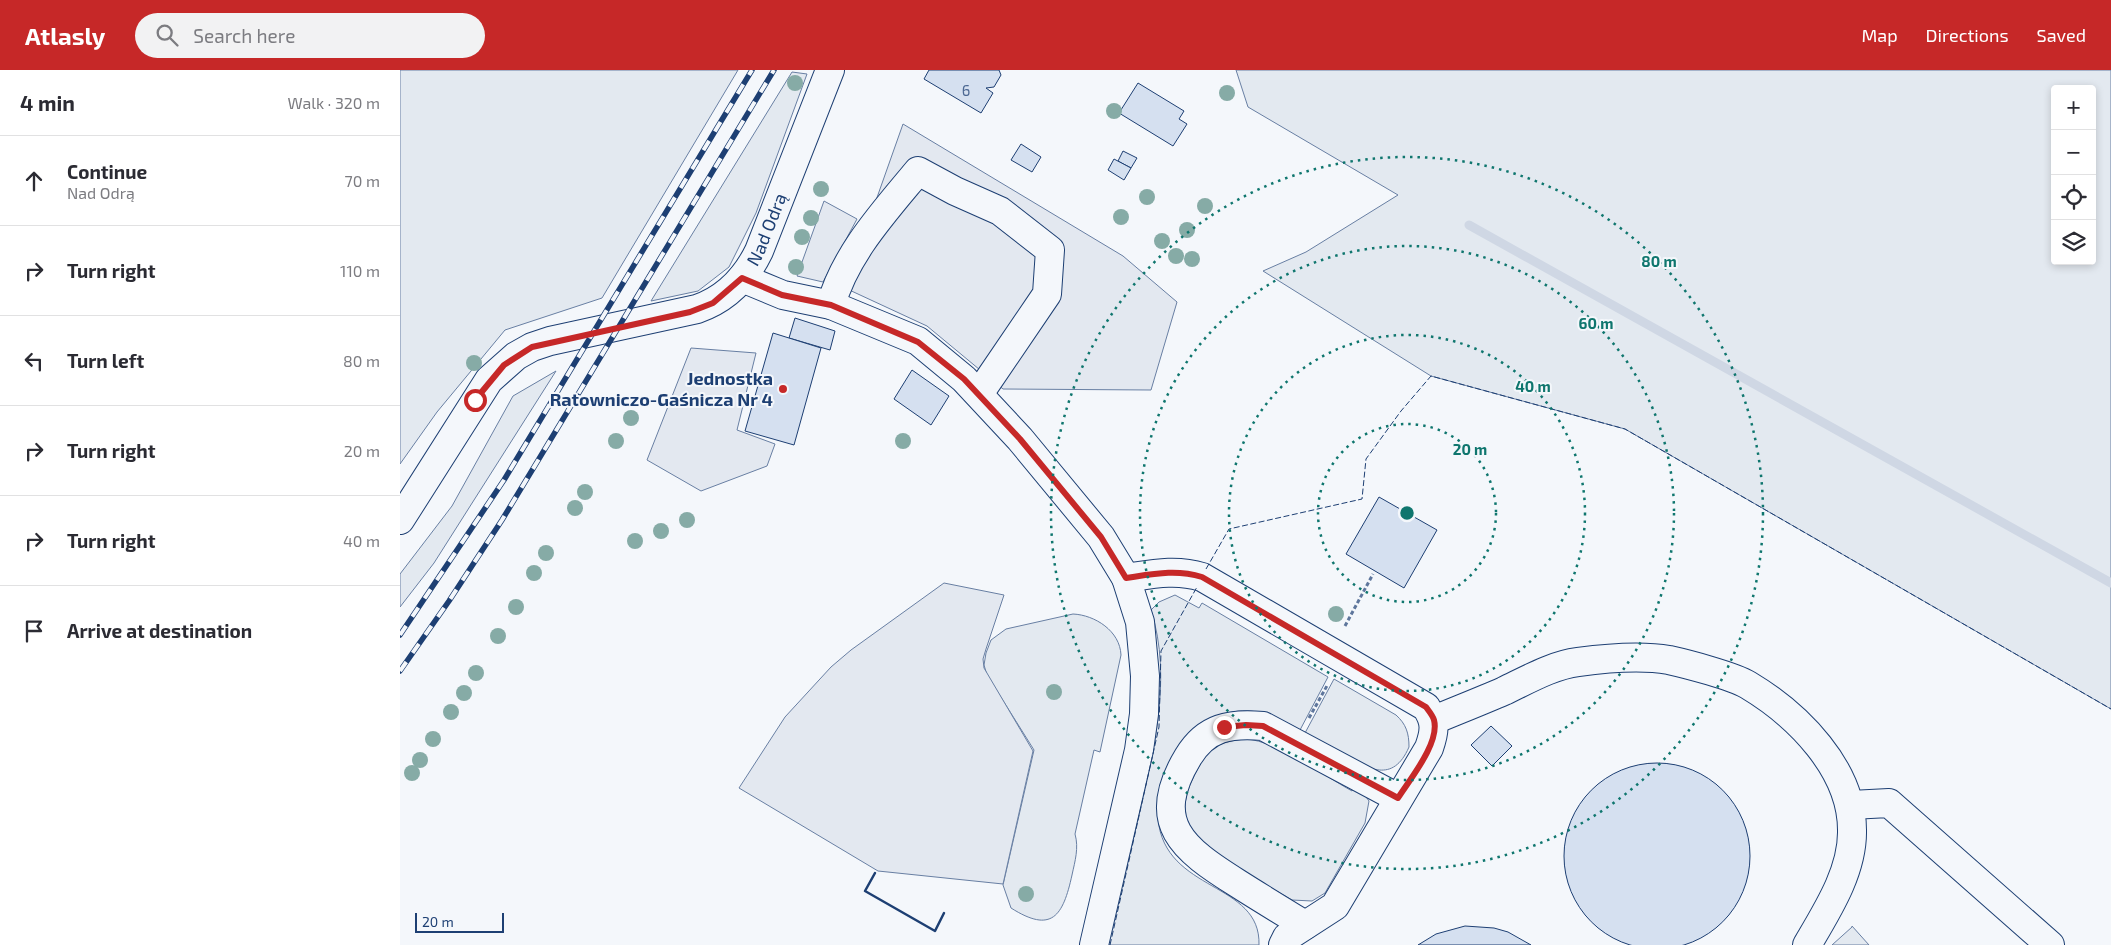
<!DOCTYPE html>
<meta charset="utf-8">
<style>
body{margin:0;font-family:"Exo 2",sans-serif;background:#f2f2f3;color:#2b2b33}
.controls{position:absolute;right:15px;top:15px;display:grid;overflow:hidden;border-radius:5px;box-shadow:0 2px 8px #0003}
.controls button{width:45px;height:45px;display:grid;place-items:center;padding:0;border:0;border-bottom:1px solid #e1e1e2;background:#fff;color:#2b2b33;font:25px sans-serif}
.scale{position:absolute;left:15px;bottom:12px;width:89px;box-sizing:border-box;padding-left:5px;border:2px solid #1d3f73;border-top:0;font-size:14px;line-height:18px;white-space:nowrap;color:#1d3f73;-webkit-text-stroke:4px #f4f7fb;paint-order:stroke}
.stop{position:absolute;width:15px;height:15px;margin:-11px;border:4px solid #c62828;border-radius:50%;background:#fff}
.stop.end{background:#c62828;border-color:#fff;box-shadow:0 1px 5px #0008}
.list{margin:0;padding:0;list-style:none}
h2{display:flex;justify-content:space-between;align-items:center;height:65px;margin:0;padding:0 20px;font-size:21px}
h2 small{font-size:16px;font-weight:400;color:#7c7c81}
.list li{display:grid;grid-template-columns:32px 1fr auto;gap:15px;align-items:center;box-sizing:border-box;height:90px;padding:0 20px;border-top:1px solid #e1e1e2}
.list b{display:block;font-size:19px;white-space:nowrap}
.list p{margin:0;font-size:16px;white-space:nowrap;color:#7c7c81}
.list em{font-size:16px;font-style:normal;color:#7c7c81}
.icon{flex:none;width:28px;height:28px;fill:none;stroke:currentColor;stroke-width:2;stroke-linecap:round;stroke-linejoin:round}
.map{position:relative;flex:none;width:1711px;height:875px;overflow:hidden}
header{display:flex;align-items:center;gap:30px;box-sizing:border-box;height:70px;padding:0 25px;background:#c62828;color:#fff}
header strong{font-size:24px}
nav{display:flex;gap:28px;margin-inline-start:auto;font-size:18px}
.search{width:350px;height:45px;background:#f2f2f3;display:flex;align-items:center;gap:12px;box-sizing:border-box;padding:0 18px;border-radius:28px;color:#7c7c81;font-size:19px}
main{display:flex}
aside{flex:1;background:#fff}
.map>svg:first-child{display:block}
</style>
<header>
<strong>Atlasly</strong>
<div class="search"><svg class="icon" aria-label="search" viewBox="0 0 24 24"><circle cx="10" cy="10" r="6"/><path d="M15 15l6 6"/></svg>Search here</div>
<nav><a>Map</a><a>Directions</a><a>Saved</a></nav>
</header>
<main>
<aside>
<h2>4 min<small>Walk · 320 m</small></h2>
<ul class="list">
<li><svg class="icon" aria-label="ahead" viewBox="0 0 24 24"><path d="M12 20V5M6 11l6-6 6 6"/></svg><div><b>Continue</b><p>Nad Odrą</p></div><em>70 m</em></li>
<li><svg class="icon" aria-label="right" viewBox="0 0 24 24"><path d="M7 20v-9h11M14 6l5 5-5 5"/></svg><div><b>Turn right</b></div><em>110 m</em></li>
<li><svg class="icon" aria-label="left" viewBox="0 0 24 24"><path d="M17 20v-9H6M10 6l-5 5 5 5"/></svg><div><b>Turn left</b></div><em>80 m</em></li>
<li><svg class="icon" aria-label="right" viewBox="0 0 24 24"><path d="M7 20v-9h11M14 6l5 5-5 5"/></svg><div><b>Turn right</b></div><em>20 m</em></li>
<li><svg class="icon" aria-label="right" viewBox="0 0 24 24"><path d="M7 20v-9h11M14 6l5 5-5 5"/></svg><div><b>Turn right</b></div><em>40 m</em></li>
<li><svg class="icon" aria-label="arrive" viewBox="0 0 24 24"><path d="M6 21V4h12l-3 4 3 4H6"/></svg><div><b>Arrive at destination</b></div></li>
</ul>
</aside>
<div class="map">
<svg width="1711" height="875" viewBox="0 0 1711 875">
<rect width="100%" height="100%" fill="#f4f7fb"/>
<g fill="#e3e9f0" stroke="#687fa3" fill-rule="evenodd">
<polygon points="0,0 338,0 202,228 105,260 37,342 0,394"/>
<path d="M836 0H1711V639L1225 359 1031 306 863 201 906 182 998 125 848 37ZM1655 19H1692V191H1655Z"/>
<polygon points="392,2 407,4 356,143 329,197 298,221 251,231"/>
<polygon points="156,301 34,493 0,537 0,504 52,436 113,326"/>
<path d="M775 525 799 538 802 533 928 607 900 660C877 647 855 636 828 643 821 645 781 675 776 681 773 685 771 690 769 695 759 713 756 728 758 749 765 823 861 811 859 875H708C718 834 727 793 737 752 753 684 773 609 751 540L759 532Z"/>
<path d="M673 544C695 545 720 561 721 585L700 682 694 680 675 764C679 778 675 791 672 805 663 846 652 864 611 838L603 815 634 680 587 605 584 595 586 583 591 570 606 559Z"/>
<path d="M934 609 996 645C1006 654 1009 663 1009 677 993 714 968 699 942 684 930 677 917 670 905 663Z"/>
<path d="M846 669C877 671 923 705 952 721L956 713 969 731 965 753 925 823 912 831 892 830 805 780C778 754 781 730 797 700 802 691 807 682 816 677 825 671 836 670 846 669Z"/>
<polygon points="1452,856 1469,875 1432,875 1452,857"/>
</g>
<g fill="#e3e8f0" stroke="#687fa3">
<polygon points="503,54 723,186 777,232 751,320 603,319 527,256 445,218"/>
<polygon points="424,131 457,149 423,212 397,206"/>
<polygon points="291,278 356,283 337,360 375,374 367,396 301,421 247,390"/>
<polygon points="544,513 604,525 586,579 583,589 584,598 633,681 603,814 478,801 339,718 385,647 431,597 451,580"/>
</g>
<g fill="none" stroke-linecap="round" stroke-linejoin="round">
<polyline stroke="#cfd7e4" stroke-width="9" points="1069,155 1711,513"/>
</g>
<g fill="#d5e0f0" stroke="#1d3f73">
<polygon points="529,0 599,0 601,5 594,17 586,18 593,23 581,43 524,9"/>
<polygon points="738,13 784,41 779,49 787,54 773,76 719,43"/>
<polygon points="621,74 641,87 632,102 611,90"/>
<polygon points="723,81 737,88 731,98 718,91"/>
<polygon points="714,89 731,98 724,110 708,100"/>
<polygon points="395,248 435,261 430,280 389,268"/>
<polygon points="373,263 421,278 394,375 345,361"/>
<polygon points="512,300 549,326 531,355 494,329"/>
<polygon points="979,427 1037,460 1004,518 946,484"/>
<polygon points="1091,656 1112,676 1092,696 1071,675"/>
<circle cx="1257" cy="786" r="93"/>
<polygon points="1065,856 1094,858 1108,862 1131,875 1018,875 1036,864"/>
</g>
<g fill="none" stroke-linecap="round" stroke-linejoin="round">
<defs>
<g id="minor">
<polyline points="342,208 383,225 431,235 518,271 564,309 620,369 701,467 726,508 740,552 745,606 744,644 739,680 694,875"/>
<path d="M431 235C445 184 485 141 518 101L555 121 600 141 650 180 647 224 579 324"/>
<path id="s1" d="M0 450 89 310 116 286 132 277 150 271 297 239C326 229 346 208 359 181L430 0"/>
<path d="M726 508C753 504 776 499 802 507L1026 637C1036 652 1035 661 1029 678L935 836 887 867 883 875"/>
<path d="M1034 650C1058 640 1081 631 1104 621 1127 610 1153 595 1178 592 1207 588 1241 585 1269 590 1287 594 1333 606 1348 615 1398 645 1452 699 1452 760 1453 801 1427 841 1407 875"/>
<polyline points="1451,735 1489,733 1650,875"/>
<path d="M905 855C882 841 859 827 837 813 783 779 748 753 788 687 806 657 830 653 863 656L998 728"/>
</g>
</defs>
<use href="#minor" stroke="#1d3f73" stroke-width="30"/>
<g stroke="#5e769c" stroke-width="3" stroke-dasharray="4 2.5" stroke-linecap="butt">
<polyline points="945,556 973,504"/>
<polyline points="909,648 928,614"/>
</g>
<use href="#minor" stroke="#f4f7fb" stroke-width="28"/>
<defs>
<g id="rail">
<polyline points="0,565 104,410 352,0"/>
<polyline points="0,601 49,531 102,450 374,0"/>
</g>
</defs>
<use href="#rail" stroke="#1d3f73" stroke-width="5.5"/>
<use href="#rail" stroke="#f4f7fb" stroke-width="4" stroke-dasharray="11" stroke-linecap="butt"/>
<g stroke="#1d3f73" stroke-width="1" stroke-dasharray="6 2.5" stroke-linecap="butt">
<polyline points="806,499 829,459 962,429 966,389 1001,341 1031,306 1225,359 1711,639"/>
<polyline points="710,875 759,657 761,581 797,517"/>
</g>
<polyline stroke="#1d3f73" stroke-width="2.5" points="475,803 465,821 535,861 544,843"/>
</g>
<g fill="#86aba6">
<circle cx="395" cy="13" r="8"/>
<circle cx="827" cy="23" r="8"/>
<circle cx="714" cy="41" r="8"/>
<circle cx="421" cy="119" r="8"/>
<circle cx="747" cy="127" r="8"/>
<circle cx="805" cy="136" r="8"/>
<circle cx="721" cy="147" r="8"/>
<circle cx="411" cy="148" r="8"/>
<circle cx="787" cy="160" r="8"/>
<circle cx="402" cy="167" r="8"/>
<circle cx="762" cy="171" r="8"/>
<circle cx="776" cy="186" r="8"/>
<circle cx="792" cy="189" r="8"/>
<circle cx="396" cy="197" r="8"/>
<circle cx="74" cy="293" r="8"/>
<circle cx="231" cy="348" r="8"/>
<circle cx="216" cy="371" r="8"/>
<circle cx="503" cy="371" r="8"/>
<circle cx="185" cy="422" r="8"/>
<circle cx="175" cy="438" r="8"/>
<circle cx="287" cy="450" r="8"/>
<circle cx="261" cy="461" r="8"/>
<circle cx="235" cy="471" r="8"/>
<circle cx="146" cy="483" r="8"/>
<circle cx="134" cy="503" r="8"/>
<circle cx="116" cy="537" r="8"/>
<circle cx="936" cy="544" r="8"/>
<circle cx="98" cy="566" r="8"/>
<circle cx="76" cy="603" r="8"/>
<circle cx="654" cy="622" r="8"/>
<circle cx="64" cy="623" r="8"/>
<circle cx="51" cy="642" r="8"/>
<circle cx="33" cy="669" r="8"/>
<circle cx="20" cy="690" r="8"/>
<circle cx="12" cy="703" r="8"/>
<circle cx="626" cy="824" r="8"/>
</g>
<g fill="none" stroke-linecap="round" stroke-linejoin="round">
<path stroke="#c62828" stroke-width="6" d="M75 330 104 295 132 277 290 242 313 233 342 208 382 225 431 235 518 272 564 309 620 369 701 467 726 508C753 504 776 499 802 507L1026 637C1029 641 1033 646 1034 650 1040 673 1010 709 998 728L863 656 846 655 824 657"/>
</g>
<g fill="none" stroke="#0f766e" stroke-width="2.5" stroke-dasharray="2.5 5">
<circle cx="1007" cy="443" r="89"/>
<circle cx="1007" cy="443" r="178"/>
<circle cx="1007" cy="443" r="267"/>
<circle cx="1007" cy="443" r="356"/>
</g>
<circle fill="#c62828" stroke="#f4f7fb" stroke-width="2" cx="383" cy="319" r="5"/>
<g text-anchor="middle" stroke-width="4" stroke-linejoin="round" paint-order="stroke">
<g font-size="15" fill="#4b6792">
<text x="566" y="26">6</text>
</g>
<g font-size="18" fill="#1d3f73" stroke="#f4f7fb">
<text dy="6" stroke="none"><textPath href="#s1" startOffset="500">Nad Odrą</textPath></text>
</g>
<g font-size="18" font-weight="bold" fill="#1d3f73" stroke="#f4f7fb" text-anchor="end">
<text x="373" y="315">Jednostka<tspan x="373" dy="21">Ratowniczo-Gaśnicza Nr 4</tspan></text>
</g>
</g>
<circle cx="1007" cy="443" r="8" fill="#0f766e" stroke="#f4f7fb" stroke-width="2.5"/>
<g font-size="15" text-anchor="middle" font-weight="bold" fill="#0f766e" stroke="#f4f7fb" stroke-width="4" stroke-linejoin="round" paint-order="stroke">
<text x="1259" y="197">80 m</text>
<text x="1196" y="259">60 m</text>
<text x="1133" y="322">40 m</text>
<text x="1070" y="385">20 m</text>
</g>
</svg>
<div class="controls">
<button>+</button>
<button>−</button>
<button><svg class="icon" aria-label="locate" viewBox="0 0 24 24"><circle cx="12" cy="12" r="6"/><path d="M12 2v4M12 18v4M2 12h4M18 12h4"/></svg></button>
<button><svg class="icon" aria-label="layers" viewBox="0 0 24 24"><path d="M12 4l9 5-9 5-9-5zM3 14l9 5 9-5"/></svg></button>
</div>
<div class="scale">20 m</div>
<div class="stop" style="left:75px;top:330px"></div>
<div class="stop end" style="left:824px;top:657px"></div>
</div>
</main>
